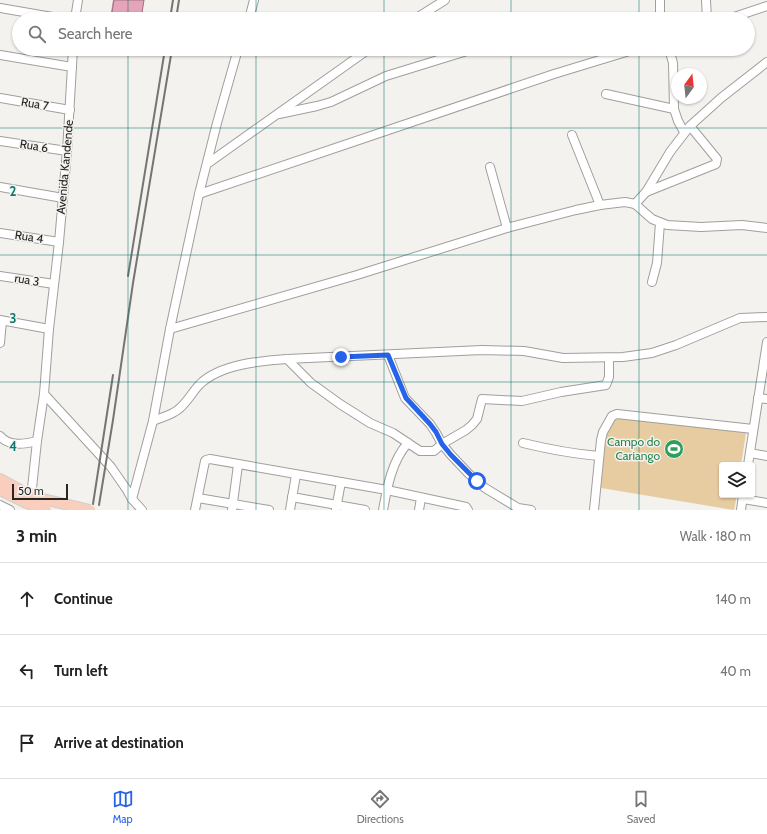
<!DOCTYPE html>
<meta charset="utf-8">
<style>
body{margin:0;font-family:Cabin,sans-serif;background:#f2f2f2;color:#222}
.controls{position:absolute;right:12px;bottom:12px;display:grid;overflow:hidden;border-radius:4px;box-shadow:0 1px 3px #0004}
.controls button{width:36px;height:36px;display:grid;place-items:center;padding:0;border:0;border-bottom:1px solid #e0e0e0;background:#fff;color:#222;font:20px sans-serif}
.compass{position:absolute;left:671px;top:68px;width:36px;height:36px;border-radius:50%;background:#fff;box-shadow:0 1px 3px #0004;rotate:15deg}
.scale{position:absolute;left:12px;bottom:10px;width:56px;box-sizing:border-box;padding-left:4px;border:2px solid #272625;border-top:0;font-size:11px;line-height:14px;white-space:nowrap;color:#272625;-webkit-text-stroke:3px #f4f2ef;paint-order:stroke}
.stop{position:absolute;width:12px;height:12px;margin:-9px;border:3px solid #2563eb;border-radius:50%;background:#fff}
.stop.end{background:#2563eb;border-color:#fff;box-shadow:0 1px 4px #0008}
.list{margin:0;padding:0;list-style:none}
h2{display:flex;justify-content:space-between;align-items:center;height:52px;margin:0;padding:0 16px;font-size:17px}
h2 small{font-size:13px;font-weight:400;color:#767676}
.list li{display:grid;grid-template-columns:26px 1fr auto;gap:12px;align-items:center;box-sizing:border-box;height:72px;padding:0 16px;border-top:1px solid #e0e0e0}
.list b{display:block;font-size:15px;white-space:nowrap}
.list em{font-size:13px;font-style:normal;color:#767676}
.icon{flex:none;width:22px;height:22px;fill:none;stroke:currentColor;stroke-width:2;stroke-linecap:round;stroke-linejoin:round}
.map{position:relative;flex:none;width:767px;height:510px;overflow:hidden}
.search{position:absolute;background:#fff;box-shadow:0 1px 3px #0004;left:12px;right:12px;top:12px;height:44px;display:flex;align-items:center;gap:10px;box-sizing:border-box;padding:0 14px;border-radius:22px;color:#767676;font-size:15px}
.sheet{height:268px;background:#fff}
nav{display:flex;justify-content:space-around;align-items:center;box-sizing:border-box;height:56px;border-top:1px solid #e0e0e0;background:#fff;font-size:11px;color:#767676}
nav a{display:grid;justify-items:center;gap:2px}
nav .on{color:#2563eb}
.map>svg:first-child{display:block}
</style>
<div class="map">
<svg width="767" height="510" viewBox="0 0 767 510">
<rect width="100%" height="100%" fill="#f4f2ef"/>
<polygon fill="#e7cba1" points="608,414 746,433 741,465 722,465 722,495 737,495 734,510 601,488"/>
<g fill="none" stroke-linecap="round" stroke-linejoin="round">
<defs>
<g id="minor">
<polyline points="706,0 707,19"/>
<polyline points="0,8 64,19"/>
<polyline points="75,19 78,0"/>
<polyline points="249,19 254,0"/>
<polyline points="415,19 445,0"/>
<polyline points="660,19 660,0"/>
<polyline points="728,19 767,6"/>
<polyline points="669,49 673,63 674,109 678,121 684,132"/>
<polyline points="0,55 72,67"/>
<polyline points="606,94 674,109"/>
<polyline points="0,98 70,110"/>
<polyline points="279,114 317,106 331,102 386,76 467,51"/>
<polyline points="572,135 600,205"/>
<polyline points="0,141 67,151"/>
<polyline points="207,164 369,49"/>
<polyline points="490,167 507,228"/>
<polyline points="0,187 63,198"/>
<polyline points="646,192 716,164 717,159 690,126"/>
<polyline points="199,194 554,74 636,49"/>
<polyline points="635,204 646,192 670,152 690,126 721,98 767,62"/>
<polyline points="0,233 59,242"/>
<polyline points="0,276 54,284"/>
<polyline points="652,282 657,263 660,223"/>
<polyline points="0,320 49,329"/>
<polyline points="170,329 357,275 507,228 576,210 600,205 625,202 635,204 652,219 667,225 701,227 742,225 767,228"/>
<polyline points="0,343 2,321"/>
<polyline points="388,355 405,398 430,424 436,433 442,444 451,455 469,474 485,488 518,508 531,510"/>
<polyline points="287,359 311,383 340,404 370,423 393,433 420,451 434,451 442,444 466,430 472,425 477,419 482,399 522,401 561,392 606,385 609,377 609,358"/>
<polyline points="44,394 111,467 127,490 132,499 142,510"/>
<polyline points="758,398 767,399"/>
<path d="M153 421C162 417 173 415 180 408 188 401 193 391 200 384 221 364 260 361 287 359L482 350 524 351 563 358 623 357 652 353 676 345 740 318 767 317"/>
<path d="M0 436C9 447 25 444 37 441"/>
<path d="M523 443C548 449 573 454 599 456"/>
<polyline points="750,453 767,456"/>
<polyline points="748,465 767,342"/>
<polyline points="32,488 37,441 44,394 49,329 59,242 67,151 73,49"/>
<polyline points="292,497 365,510"/>
<polyline points="198,498 269,510"/>
<polyline points="132,499 153,421 170,329 199,194 217,123 238,49"/>
<polyline points="743,499 767,503"/>
<polyline points="0,505 10,510"/>
<polyline points="336,509 341,482"/>
<polyline points="195,510 205,461 206,460 210,459 387,490 466,507 468,510"/>
<polyline points="232,510 238,465"/>
<polyline points="290,510 296,475"/>
<path d="M383 510C387 488 392 460 408 443"/>
<polyline points="419,510 421,498"/>
<polyline points="594,510 601,440 603,432 612,416 617,414 753,429"/>
<polyline points="741,510 743,495"/>
</g>
<g id="major">
<polyline points="0,479 24,492"/>
<polyline points="0,490 24,502"/>
</g>
</defs>
<use href="#minor" stroke="#a19f9c" stroke-width="10"/>
<use href="#major" stroke="#cfcfcf" stroke-width="12"/>
<use href="#minor" stroke="#fff" stroke-width="8"/>
<use href="#major" stroke="#f9cebc" stroke-width="10"/>
<g stroke="#767573" stroke-width="2">
<polyline points="170,19 173,0"/>
<polyline points="176,19 179,0"/>
<polyline points="128,276 165,49"/>
<polyline points="93,504 113,375"/>
<polyline points="99,505 113,420 133,283 172,49"/>
</g>
<defs>
<g id="major-bridge">
<polyline points="24,492 43,499 90,510"/>
<polyline points="24,502 46,510"/>
</g>
</defs>
<use href="#major-bridge" stroke="#cfcfcf" stroke-width="12" stroke-linecap="butt"/>
<use href="#major-bridge" stroke="#f9cebc" stroke-width="10"/>
</g>
<polygon fill="#c58d9f" points="113,0 144,0 141,19 110,19"/>
<polygon fill="#e5a4b9" stroke="#a07382" points="114,0 144,0 141,19 118,19 111,18"/>
<g fill="none" stroke-linecap="round" stroke-linejoin="round">
<polyline stroke="#2563eb" stroke-width="5" points="341,357 388,355 406,398 430,424 436,432 442,444 451,455 477,481"/>
</g>
<path fill="none" stroke="#0f766e" stroke-width="1" stroke-opacity="0.55" d="M128 0V19M256 0V19M384 0V19M511 0V19M639 0V19M128 49V510M256 49V510M384 49V510M511 49V510M639 49V510M0 128H767M0 255H767M0 382H767"/>
<defs>
<symbol id="stadium-disc" viewBox="-11 -11 22 22"><circle r="9.5" fill="#2e9e5b" stroke="#f4f2ef"/><path d="M0-5a6.5 5 0 1 0 0 10a6.5 5 0 1 0 0-10ZM-3.5-1.8h7v3.6h-7Z" fill="#fff"/></symbol>
</defs>
<g fill-rule="evenodd">
<use href="#stadium-disc" x="663" y="438" width="22" height="22"/>
</g>
<g text-anchor="middle" stroke-width="3" stroke-linejoin="round" paint-order="stroke">
<g font-size="12" fill="#272625" stroke="#f4f2ef">
<text transform="translate(35 104) rotate(10)" y="4">Rua 7</text>
<text transform="translate(34 146) rotate(9)" y="4">Rua 6</text>
<text transform="translate(65 167) rotate(-85)" y="4">Avenida Kandende</text>
<text transform="translate(29 237) rotate(9)" y="4">Rua 4</text>
<text transform="translate(27 280) rotate(9)" y="4">rua 3</text>
</g>
<g font-size="12" fill="#27864d" stroke="#f4f2ef" text-anchor="end">
<text x="660" y="446">Campo do<tspan x="660" dy="14">Cariango</tspan></text>
</g>
</g>
<g font-size="13" text-anchor="middle" font-weight="bold" fill="#0f766e" stroke="#f4f2ef" stroke-width="3" stroke-linejoin="round" paint-order="stroke">
<text x="13" y="196">2</text>
<text x="13" y="323">3</text>
<text x="13" y="451">4</text>
</g>
</svg>
<div class="controls">
<button><svg class="icon" aria-label="layers" viewBox="0 0 24 24"><path d="M12 4l9 5-9 5-9-5zM3 14l9 5 9-5"/></svg></button>
</div>
<svg class="compass" viewBox="-18 -18 36 36"><path d="M0-13l5 13h-10z" fill="#e53935"/><path d="M0 13l5-13h-10z" fill="#767676"/></svg>
<div class="scale">50 m</div>
<div class="stop" style="left:477px;top:481px"></div>
<div class="stop end" style="left:341px;top:357px"></div>
<div class="search"><svg class="icon" aria-label="search" viewBox="0 0 24 24"><circle cx="10" cy="10" r="6"/><path d="M15 15l6 6"/></svg>Search here</div>
</div>
<section class="sheet">
<h2>3 min<small>Walk · 180 m</small></h2>
<ul class="list">
<li><svg class="icon" aria-label="ahead" viewBox="0 0 24 24"><path d="M12 20V5M6 11l6-6 6 6"/></svg><div><b>Continue</b></div><em>140 m</em></li>
<li><svg class="icon" aria-label="left" viewBox="0 0 24 24"><path d="M17 20v-9H6M10 6l-5 5 5 5"/></svg><div><b>Turn left</b></div><em>40 m</em></li>
<li><svg class="icon" aria-label="arrive" viewBox="0 0 24 24"><path d="M6 21V4h12l-3 4 3 4H6"/></svg><div><b>Arrive at destination</b></div></li>
</ul>
</section>
<nav>
<a class="on"><svg class="icon" aria-label="map" viewBox="0 0 24 24"><path d="M3 6l6-2 6 2 6-2v14l-6 2-6-2-6 2zM9 4v14M15 6v14"/></svg>Map</a>
<a><svg class="icon" aria-label="directions" viewBox="0 0 24 24"><path d="M12 3l9 9-9 9-9-9zM9 14v-3h6M13 9l2 2-2 2"/></svg>Directions</a>
<a><svg class="icon" aria-label="saved" viewBox="0 0 24 24"><path d="M7 4h10v16l-5-4-5 4z"/></svg>Saved</a>
</nav>
